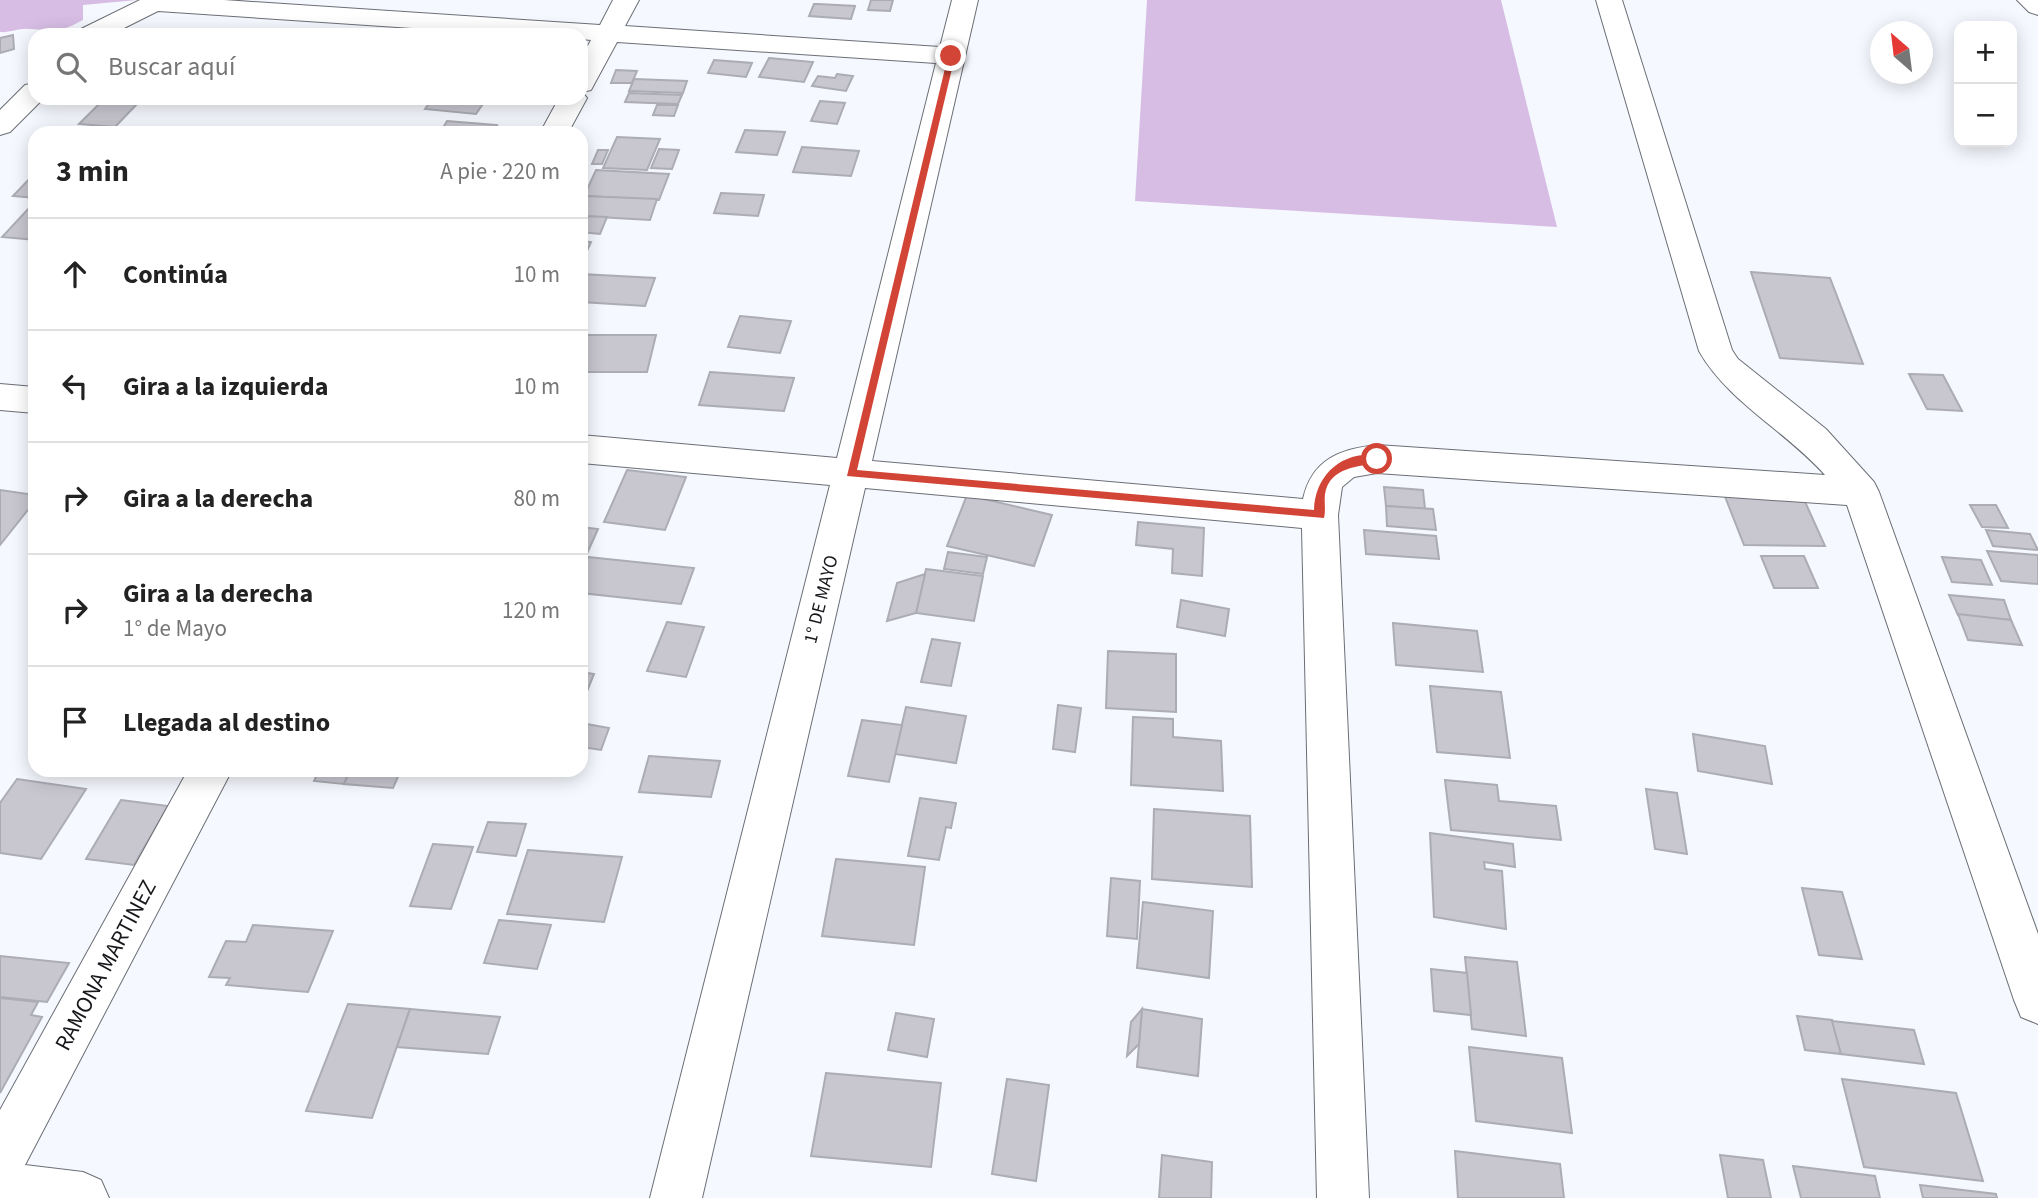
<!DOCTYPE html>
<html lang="es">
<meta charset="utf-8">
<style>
body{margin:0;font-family:"Source Sans 3",sans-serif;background:#f2f2f2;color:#222}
.controls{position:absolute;right:21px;top:21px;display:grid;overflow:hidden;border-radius:14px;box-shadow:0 4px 18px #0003}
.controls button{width:63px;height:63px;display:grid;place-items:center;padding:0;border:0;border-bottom:2px solid #e0e0e0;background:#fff;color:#222;font:35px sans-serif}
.compass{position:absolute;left:1870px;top:21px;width:63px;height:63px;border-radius:50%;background:#fff;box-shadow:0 4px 18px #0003;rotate:332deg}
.stop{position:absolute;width:21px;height:21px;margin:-16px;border:5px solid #d24536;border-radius:50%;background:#fff}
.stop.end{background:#d24536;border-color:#fff;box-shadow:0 2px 7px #0008}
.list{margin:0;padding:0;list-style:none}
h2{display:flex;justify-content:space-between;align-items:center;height:91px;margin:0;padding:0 28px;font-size:30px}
h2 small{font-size:23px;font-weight:400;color:#767676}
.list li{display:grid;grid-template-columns:46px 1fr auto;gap:21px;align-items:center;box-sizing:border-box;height:112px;padding:0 28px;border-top:2px solid #e0e0e0}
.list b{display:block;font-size:26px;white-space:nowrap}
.list p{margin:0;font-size:23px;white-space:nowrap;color:#767676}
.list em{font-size:23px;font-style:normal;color:#767676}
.icon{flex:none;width:38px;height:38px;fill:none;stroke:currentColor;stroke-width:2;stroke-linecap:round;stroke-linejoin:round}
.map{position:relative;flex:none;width:2038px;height:1198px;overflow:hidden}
.search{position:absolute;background:#fff;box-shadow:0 4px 18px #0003;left:28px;top:28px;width:560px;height:77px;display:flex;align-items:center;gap:18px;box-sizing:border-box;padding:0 24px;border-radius:21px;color:#767676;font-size:26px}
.panel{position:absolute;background:#fff;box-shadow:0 4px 18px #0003;left:28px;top:126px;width:560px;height:651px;border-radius:21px}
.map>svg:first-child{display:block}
</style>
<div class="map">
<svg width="2038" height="1198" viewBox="0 0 2038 1198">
<rect width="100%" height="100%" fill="#f5f8fe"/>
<g fill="#d7bde4">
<path d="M0 0H137L83 5V20C57 34 55 30 28 29 19 28 10 33 0 32Z"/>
<polygon points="1147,0 1501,0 1557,227 1135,201"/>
</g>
<g fill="#c8c7d0" stroke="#acacb4" stroke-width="2">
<polygon points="871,0 893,0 890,11 868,10"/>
<polygon points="814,4 818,4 855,6 851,19 809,16"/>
<polygon points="13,35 14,49 0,53 0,38"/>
<polygon points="769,58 813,62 804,82 759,77"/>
<polygon points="714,60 752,63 746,77 708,73"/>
<polygon points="616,70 637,71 632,83 611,83"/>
<polygon points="837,74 853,76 846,91 812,86 818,76 835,78"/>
<polygon points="634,79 687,81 683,93 629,91"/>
<polygon points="629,93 682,95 678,104 625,102"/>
<polygon points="433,98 487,98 476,114 425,109"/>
<polygon points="102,101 137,104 115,127 79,124"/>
<polygon points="820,101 845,103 837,124 811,121"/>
<polygon points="657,105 678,105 674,116 653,115"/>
<polygon points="447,121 497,125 492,133 440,133"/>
<polygon points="745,130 785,132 777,155 736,152"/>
<polygon points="617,137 660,139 647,170 603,168"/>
<polygon points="802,147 859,151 851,176 793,172"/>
<polygon points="659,149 679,150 672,169 651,168"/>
<polygon points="598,150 608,150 602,164 592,164"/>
<polygon points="596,170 669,174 659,200 584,196"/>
<polygon points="35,173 35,198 13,196"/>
<polygon points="721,193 764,195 758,216 714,213"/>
<polygon points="584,196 657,199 650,220 581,216"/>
<polygon points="29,208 35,209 35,240 2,237"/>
<polygon points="581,216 607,217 600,234 581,232"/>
<polygon points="581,241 591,242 581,264"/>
<polygon points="1751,272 1830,278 1863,364 1780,358"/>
<polygon points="581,274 655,278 645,306 581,302"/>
<polygon points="740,316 791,321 780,353 728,347"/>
<polygon points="581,335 656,335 647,372 581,372"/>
<polygon points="710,372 794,378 784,411 699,405"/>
<polygon points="1909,374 1943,375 1962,411 1927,409"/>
<polygon points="627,470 686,477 665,530 604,522"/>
<polygon points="1384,487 1423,490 1425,509 1386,506"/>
<polygon points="0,490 35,495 35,501 0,545"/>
<polygon points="1724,494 1802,495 1825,546 1744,545"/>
<polygon points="967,495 1052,515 1034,566 947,546"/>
<polygon points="1970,505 1996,505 2008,528 1982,527"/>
<polygon points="1386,506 1433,509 1436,530 1387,526"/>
<polygon points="1138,522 1204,528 1202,576 1172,573 1173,549 1136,545"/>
<polygon points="581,527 598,529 581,567"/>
<polygon points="1364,530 1436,536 1439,559 1366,554"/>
<polygon points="1986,530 2030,534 2038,550 1993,546"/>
<polygon points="1987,551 2038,555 2038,584 2001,581"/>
<polygon points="948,552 987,557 983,574 944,569"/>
<polygon points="1761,556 1804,556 1818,588 1774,588"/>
<polygon points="588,557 694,568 681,604 581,593 581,574"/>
<polygon points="1942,557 1981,560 1992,585 1952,582"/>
<polygon points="926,569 983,576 974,621 916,613"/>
<polygon points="925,574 916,613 887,621 897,583"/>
<polygon points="1949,595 2004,600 2011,620 1958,615"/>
<polygon points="1181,600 1229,609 1225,636 1177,627"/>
<polygon points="1958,614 2011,620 2022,645 1968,640"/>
<polygon points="667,622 704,627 686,677 647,671"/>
<polygon points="1393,623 1477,631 1483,672 1396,665"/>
<polygon points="932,639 960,643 951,686 921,682"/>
<polygon points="1108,651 1176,654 1176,712 1106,708"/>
<polygon points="581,672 594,674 581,706"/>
<polygon points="1430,686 1501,692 1510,758 1437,752"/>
<polygon points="1058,705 1081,708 1075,752 1053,749"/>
<polygon points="906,707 966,716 956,763 895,754"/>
<polygon points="1133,717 1173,719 1173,737 1221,741 1223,791 1131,785"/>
<polygon points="862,720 902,725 889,782 848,776"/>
<polygon points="581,723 609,728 601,750 581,747"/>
<polygon points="1693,734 1765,746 1772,784 1698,771"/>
<polygon points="649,756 720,761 711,797 639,792"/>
<polygon points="59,770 105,770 101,776"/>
<polygon points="319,770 350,770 344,784 314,781"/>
<polygon points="350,770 401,770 393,788 344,784"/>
<polygon points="17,779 86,789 41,859 0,853 0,803"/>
<polygon points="1445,780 1497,785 1499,801 1556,806 1561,840 1451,830"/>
<polygon points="1646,789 1677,793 1687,854 1655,849"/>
<polygon points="920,798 956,803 951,828 946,827 939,860 908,856"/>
<polygon points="121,800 168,806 134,865 86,859"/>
<polygon points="1154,809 1250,816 1252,887 1152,879"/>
<polygon points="488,822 526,824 516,856 477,852"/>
<polygon points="1430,833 1513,844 1515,867 1484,862 1485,869 1502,871 1506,929 1434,917"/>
<polygon points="433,844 473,847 451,909 410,906"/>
<polygon points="528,850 622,857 604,922 507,914"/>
<polygon points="836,859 925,867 914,945 822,936"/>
<polygon points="1111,878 1140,881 1137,939 1107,936"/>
<polygon points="1802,888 1842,892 1862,959 1819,955"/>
<polygon points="1143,902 1213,911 1209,978 1137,968"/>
<polygon points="499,920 551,925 537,969 484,963"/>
<polygon points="253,925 333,931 308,992 226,985 230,978 209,977 226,941 246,942"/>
<polygon points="0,956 69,963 47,1002 0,997"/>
<polygon points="1465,957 1517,962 1526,1036 1472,1029"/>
<polygon points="1431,969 1467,973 1471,1015 1434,1011"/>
<polygon points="0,998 38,1002 31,1015 42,1017 0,1093"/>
<polygon points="348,1004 410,1009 372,1118 306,1111"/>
<polygon points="410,1009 500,1017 488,1054 397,1047"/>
<polygon points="1142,1009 1202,1019 1198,1076 1137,1067"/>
<polygon points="1142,1009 1139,1044 1127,1056 1131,1022"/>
<polygon points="896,1013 934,1019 927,1057 888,1050"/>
<polygon points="1797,1016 1832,1020 1841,1054 1805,1050"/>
<polygon points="1832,1021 1914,1030 1924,1064 1841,1054"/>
<polygon points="1469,1047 1562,1058 1572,1133 1476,1121"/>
<polygon points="826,1073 941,1083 931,1167 811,1156"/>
<polygon points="1007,1079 1049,1085 1036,1181 992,1174"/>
<polygon points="1842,1079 1956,1093 1983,1181 1864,1167"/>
<polygon points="1455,1151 1560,1164 1564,1198 1458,1198"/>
<polygon points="1162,1155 1212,1162 1211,1198 1159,1198"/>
<polygon points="1720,1155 1763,1160 1771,1198 1728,1198"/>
<polygon points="1793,1166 1875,1176 1880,1198 1801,1198"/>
<polygon points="1920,1185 1996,1194 1997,1198 1923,1198"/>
</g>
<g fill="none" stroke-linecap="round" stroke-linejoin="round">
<defs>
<g id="minor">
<path d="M140 0H224L600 25 613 0H639L625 26 940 47 952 0H978L872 461 1303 499C1312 459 1340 449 1377 445L1825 475C1786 431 1728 402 1699 351L1596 0H1622L1732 350 1738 359 1826 429 1874 482 1879 492 2038 934V1024L2021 1017 2014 1000 1847 505 1377 473 1354 477 1342 487 1338 515 1369 1198H1317L1302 528 865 488 702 1198H650L830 485 581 463V435L837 458 936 63 617 42 591 90 582 92 587 98 568 133H540L559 98H581V59L591 40 581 39V35H518L158 11 110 35H77L81 29Z"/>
<polygon points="2017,0 2038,0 2038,15 2029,12"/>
<polygon points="35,83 35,98 44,98 10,132 0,135 0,110 25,85"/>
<polygon points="0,384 35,387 35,413 0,410"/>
<polygon points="188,770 232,770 25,1165 83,1172 101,1180 109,1198 0,1198 0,1110"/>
</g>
</defs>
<use href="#minor" stroke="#6b6f75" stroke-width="2"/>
<use href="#minor" fill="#fff" fill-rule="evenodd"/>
</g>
<path fill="#d24536" d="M951 53 955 56 857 470 1314 510C1315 474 1344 449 1381 456V462C1359 467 1330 466 1325 494 1324 502 1326 510 1324 518L847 476 948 56Z"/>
<g text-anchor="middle" stroke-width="5" stroke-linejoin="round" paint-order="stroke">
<g font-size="19" fill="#16171a" stroke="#fff">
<text transform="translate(820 599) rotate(-76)" y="7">1° DE MAYO</text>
</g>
<g font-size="23" fill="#16171a" stroke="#fff">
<text transform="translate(105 965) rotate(-62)" y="8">RAMONA MARTINEZ</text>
</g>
</g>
</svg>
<div class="controls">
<button>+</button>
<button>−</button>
</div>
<svg class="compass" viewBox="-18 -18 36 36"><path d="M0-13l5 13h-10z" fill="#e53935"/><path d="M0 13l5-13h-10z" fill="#767676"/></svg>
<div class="stop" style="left:1377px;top:459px"></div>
<div class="stop end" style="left:951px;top:56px"></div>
<div class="search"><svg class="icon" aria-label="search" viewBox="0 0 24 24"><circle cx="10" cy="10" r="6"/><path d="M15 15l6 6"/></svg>Buscar aquí</div>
<section class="panel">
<h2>3 min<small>A pie · 220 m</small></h2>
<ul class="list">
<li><svg class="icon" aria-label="ahead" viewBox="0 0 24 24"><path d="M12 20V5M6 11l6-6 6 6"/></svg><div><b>Continúa</b></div><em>10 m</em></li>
<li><svg class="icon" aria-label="left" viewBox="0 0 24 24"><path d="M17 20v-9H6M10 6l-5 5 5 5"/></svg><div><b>Gira a la izquierda</b></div><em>10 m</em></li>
<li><svg class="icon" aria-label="right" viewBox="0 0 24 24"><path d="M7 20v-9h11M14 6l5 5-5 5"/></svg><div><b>Gira a la derecha</b></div><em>80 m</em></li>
<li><svg class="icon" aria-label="right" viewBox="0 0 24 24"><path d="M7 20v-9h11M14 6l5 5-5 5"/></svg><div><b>Gira a la derecha</b><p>1° de Mayo</p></div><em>120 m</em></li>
<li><svg class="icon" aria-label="arrive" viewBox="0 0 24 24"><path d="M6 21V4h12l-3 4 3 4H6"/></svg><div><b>Llegada al destino</b></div></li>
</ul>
</section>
</div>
